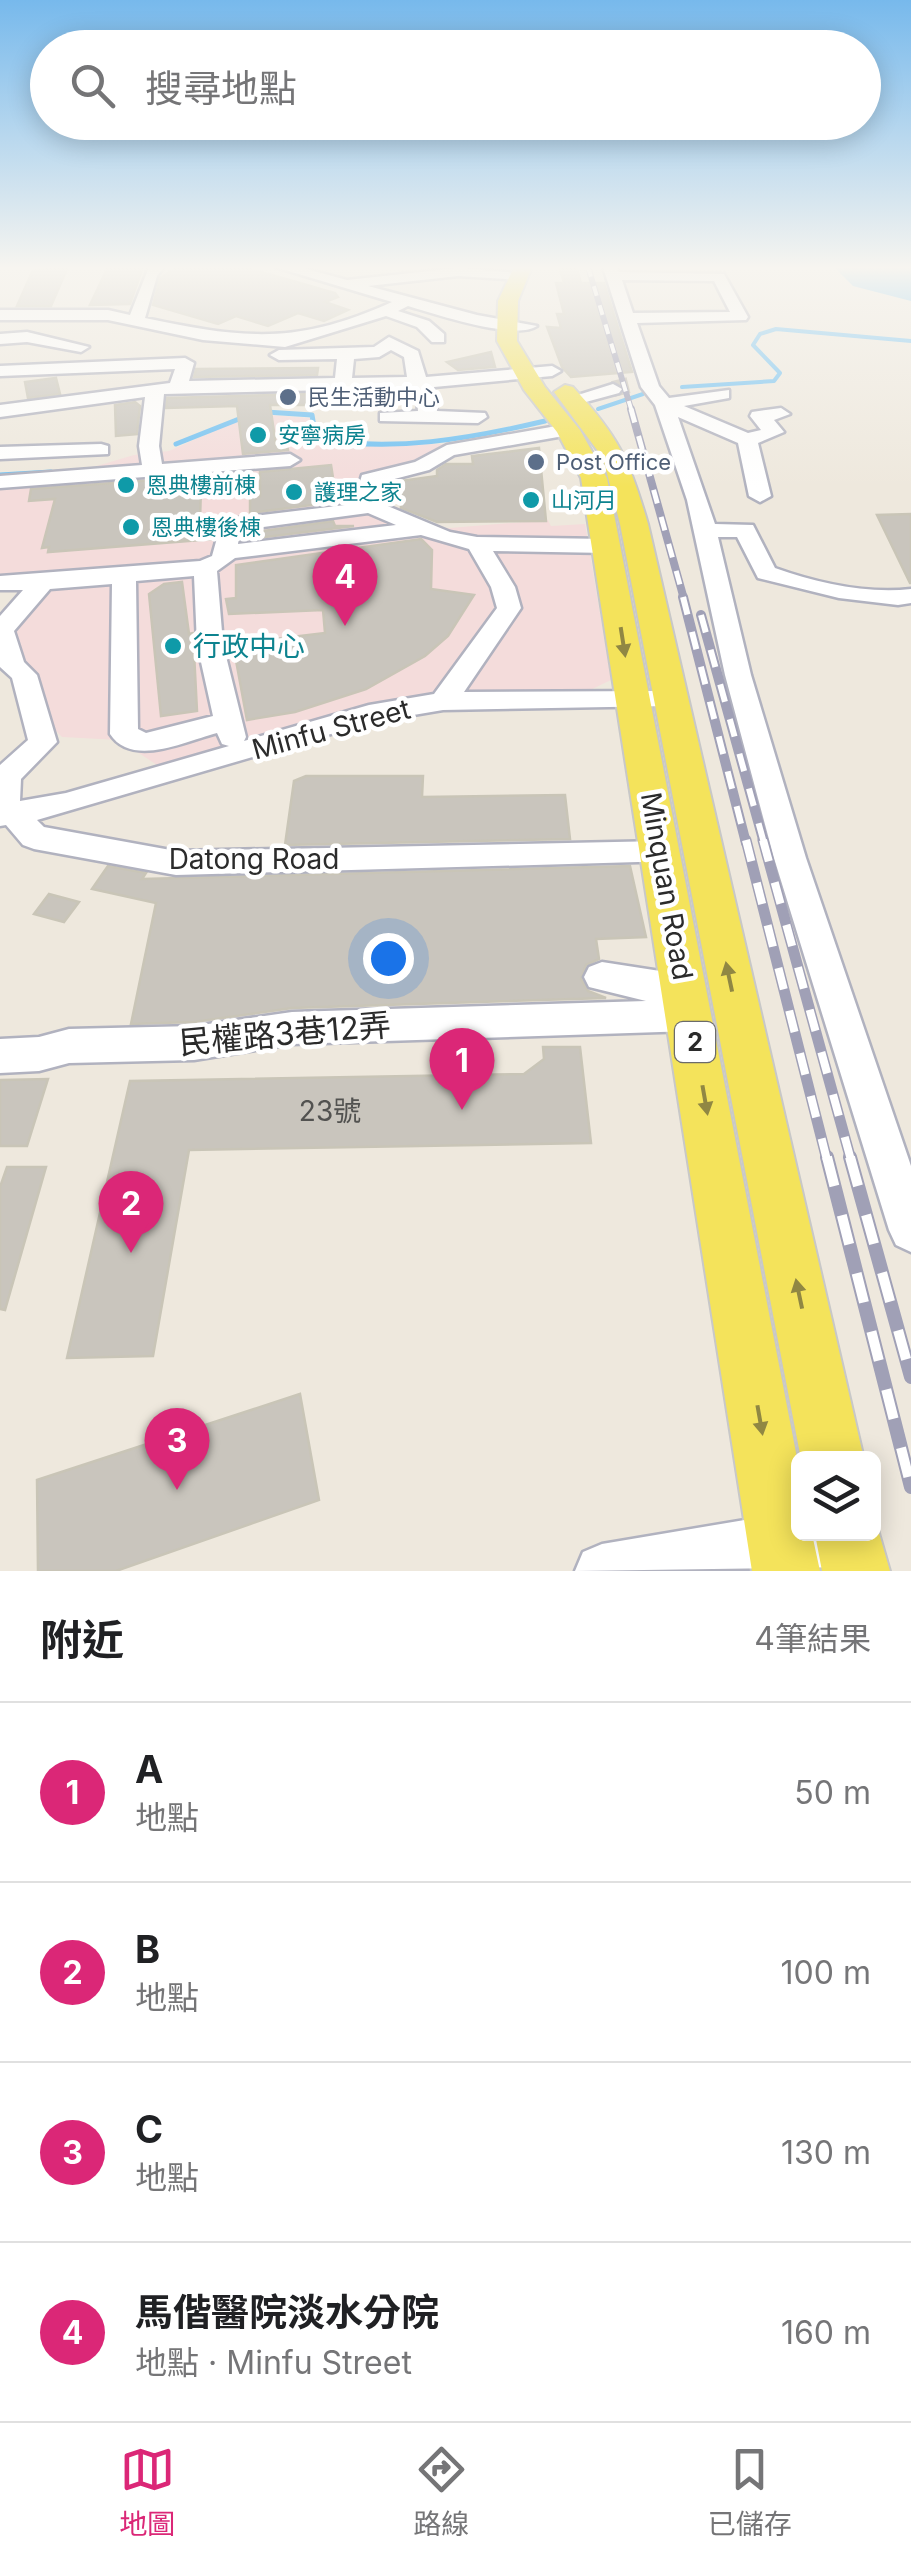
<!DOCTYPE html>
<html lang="zh-TW">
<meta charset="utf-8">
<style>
body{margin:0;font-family:Inter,"Noto Sans TC",sans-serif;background:#f6f6f6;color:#202124}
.controls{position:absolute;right:30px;bottom:30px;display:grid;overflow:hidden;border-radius:15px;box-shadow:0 5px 25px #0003}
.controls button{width:90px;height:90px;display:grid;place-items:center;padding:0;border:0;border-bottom:2px solid #e0e0e0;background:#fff;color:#202124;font:50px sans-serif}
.you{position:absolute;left:388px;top:958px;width:35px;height:35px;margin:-25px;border:8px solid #fff;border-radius:50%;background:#1a73e8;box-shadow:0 0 0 15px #1a73e833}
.badge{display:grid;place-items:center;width:65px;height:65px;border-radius:50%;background:#db2777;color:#fff;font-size:32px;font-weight:700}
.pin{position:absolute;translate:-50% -82px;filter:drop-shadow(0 2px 5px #0008)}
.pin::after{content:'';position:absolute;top:52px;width:35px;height:30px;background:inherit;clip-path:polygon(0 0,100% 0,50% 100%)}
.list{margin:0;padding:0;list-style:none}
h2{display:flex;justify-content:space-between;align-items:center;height:130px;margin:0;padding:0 40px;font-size:42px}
h2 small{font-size:32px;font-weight:400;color:#757577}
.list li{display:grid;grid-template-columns:65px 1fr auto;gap:30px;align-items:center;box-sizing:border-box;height:180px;padding:0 40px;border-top:2px solid #e0e0e0}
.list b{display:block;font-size:38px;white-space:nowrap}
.list p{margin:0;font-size:32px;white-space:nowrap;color:#757577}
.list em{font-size:32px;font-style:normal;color:#757577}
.icon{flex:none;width:55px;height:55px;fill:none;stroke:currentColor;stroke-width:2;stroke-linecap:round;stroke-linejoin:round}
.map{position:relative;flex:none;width:911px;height:1571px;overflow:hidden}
.search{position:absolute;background:#fff;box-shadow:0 5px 25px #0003;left:30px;right:30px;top:30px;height:110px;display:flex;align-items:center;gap:25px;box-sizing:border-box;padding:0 35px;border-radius:55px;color:#757577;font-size:38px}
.sheet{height:850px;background:#fff}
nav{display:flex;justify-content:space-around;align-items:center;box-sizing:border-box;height:140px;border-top:2px solid #e0e0e0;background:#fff;font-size:28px;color:#757577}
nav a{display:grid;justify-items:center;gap:5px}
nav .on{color:#db2777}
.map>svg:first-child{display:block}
</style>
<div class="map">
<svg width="911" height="1571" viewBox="0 0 911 1571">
<rect width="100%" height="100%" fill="#eee8dd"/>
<polygon fill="#f4dcdb" points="268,415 310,418 315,440 325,445 450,444 411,466 370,474 360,504 438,529 548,520 551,526 585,524 611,680 588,691 477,692 358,708 157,765 119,740 62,737 44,719 17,660 11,628 45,589 0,577 0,477 73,473 134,455 169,451 243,418"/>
<polygon fill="#6ec0f2" points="834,267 911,267 911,301 853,286"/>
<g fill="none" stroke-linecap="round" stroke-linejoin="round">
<g stroke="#6ec0f2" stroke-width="4">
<polyline points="682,387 774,381 780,373 753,345 760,334 776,329 911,341"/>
<polyline points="598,409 643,394"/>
</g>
<g stroke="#6ec0f2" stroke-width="5">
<path d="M266 412 312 415 316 439C394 452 469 439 545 421"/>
<polyline points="176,444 244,417"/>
<polyline points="0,475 51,472"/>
</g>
</g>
<g fill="#c9c5bd" stroke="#c9c5b7" stroke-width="2.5">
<polygon points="108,267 143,267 130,304 90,305"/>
<polygon points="178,267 244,267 335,293 338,297 325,302 348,310 324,321 298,313 268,326 236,316 218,324 153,305 160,278"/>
<polygon points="67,269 51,306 17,306 33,270"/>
<polygon points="560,269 577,269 581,283 604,283 632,372 571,377 562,367 547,327 561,328 557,314 564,314 556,283 564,283"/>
<polygon points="491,352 495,367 458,370 447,362"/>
<polygon points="318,368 317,375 194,377 196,369"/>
<polygon points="56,378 60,394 28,398 25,382"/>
<polygon points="313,394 311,405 270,405 276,445 287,444 288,450 243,454 237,406 166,408 167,398"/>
<polygon points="135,402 140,406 137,434 116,436 115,405"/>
<polygon points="539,448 546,521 437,522 401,508 400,481 437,476 437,470 446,464 473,464 472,456"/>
<polygon points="331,465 334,484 321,485 327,503 250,513 250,497 260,496 260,472"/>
<polygon points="220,475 220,486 201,487 200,521 215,520 213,539 48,552 49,547 42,548 55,499 29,501 31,489"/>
<polygon points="911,514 911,583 910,583 877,515"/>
<polygon points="333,521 335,526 354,526 258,538 256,532"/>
<polygon points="421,539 432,550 431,589 474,595 448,636 425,656 366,689 295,712 247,720 233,644 325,633 323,610 229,614 226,599 236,598 236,565"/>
<polygon points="182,582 189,634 193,633 197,711 161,716 149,594 164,584"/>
<polygon points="306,776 423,776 422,797 565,795 570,839 285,845 294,781"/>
<polygon points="108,866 146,873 142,879 630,866 646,937 596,939 599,959 586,965 581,979 588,991 606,998 292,1008 194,1022 131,1024 156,903 92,889"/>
<polygon points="49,894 79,902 64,922 34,914"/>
<polygon points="543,1047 580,1047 591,1143 189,1150 153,1356 67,1358 130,1081 524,1074 544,1059"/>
<polygon points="48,1079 27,1146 0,1146 0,1080"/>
<polygon points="7,1167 46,1167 5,1310 0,1309 0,1187"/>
<polygon points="300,1394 319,1500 116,1571 38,1571 37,1480"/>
</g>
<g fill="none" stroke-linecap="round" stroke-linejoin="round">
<polyline stroke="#c7c2b9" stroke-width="16" stroke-dasharray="16 9" stroke-linecap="butt" points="613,389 637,383"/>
<defs>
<g id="minor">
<path d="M149 267H164L157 276 145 318C245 339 297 345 392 302L275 267H299L347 280 458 268 518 273 525 277 523 280 458 276 368 286 477 315 537 326C515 341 435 314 408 306L398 311 429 321 444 334V342H432L417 327 386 316 285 347 203 340 108 320H0V310H108L130 315Z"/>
<path d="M603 267H617L619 272 724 274 748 317 746 320 637 323 659 386 669 398 729 390V398L684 406 748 433 761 430 750 416 752 412 781 408 790 414 774 420 784 432 758 443 771 496 760 502 749 496 738 443 678 417 715 524 753 525 775 568C817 583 867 594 911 589V603L898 605 839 598 758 578 737 537H718L751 675 806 858 911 1166V1252L896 1245 889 1230 774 858 725 675 687 500 655 405 641 387ZM622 280 714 281 730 312 633 313Z"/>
<polygon points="27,332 89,347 81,352 27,342 0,344 0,334"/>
<path d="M389 337 418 351 426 377 552 366 561 371 552 376 434 387 437 411 485 413 487 417 478 423 380 421V413L418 411 416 388 164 394 159 446 162 464 290 454 300 460 290 466 0 488V476L142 465 139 446 145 397 0 417V405L170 383 175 369 0 376V366L185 358 194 363 189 381 335 378 337 359 279 360 270 355 279 350 374 347ZM391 350 404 357 407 377 352 378 354 359 379 357Z"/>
<polygon points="613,384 622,389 619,393 571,406 562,400"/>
<path d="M568 424 578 430 575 434 454 455 429 470 379 483 378 502 450 532 477 537 608 539 619 546 608 553 493 551 515 587 521 608 464 692 657 691 667 694 671 700 667 706 443 710 372 722 37 820 44 827 176 851 662 841 673 845 678 853 673 861 176 875 34 849 23 845 6 825 0 826V765L28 740 12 678 0 667V616L23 590H0V576L200 561 212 556 222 520 353 504 362 475 415 462 447 445ZM368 513 396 525 238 544 240 530ZM421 535 469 549 491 587 497 608 434 694 369 705 244 741 246 737 223 644 217 571 235 558ZM194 576 197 644 213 716 146 733 138 729 136 581ZM112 584 110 734C132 768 186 741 217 733L222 744 229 746 66 793 20 801 21 779 57 742 37 675 24 662 14 631 50 589Z"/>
<polygon points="101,444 108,446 108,454 0,459 0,447"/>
<polygon points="602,962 699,977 704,988 694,1000 704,1004 709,1015 704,1026 691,1031 292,1044 194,1060 69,1063 39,1071 0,1073 0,1039 39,1037 69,1029 194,1026 292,1012 646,1001 589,987 584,977 589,967"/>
<polygon points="780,1514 798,1514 798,1534 872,1534 875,1541 868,1560 849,1567 575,1571 583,1552 602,1544"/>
</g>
<g id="major">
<polygon points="514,267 532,267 518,301 517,341 545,387 580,430 607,478 798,1463 798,1534 812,1534 820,1571 752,1571 581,478 557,432 524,390 497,341 498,301"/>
<path d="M565 385 573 387C619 437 629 459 648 524L864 1459H801L620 524 603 458 554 392Z"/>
<polygon points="874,1516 890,1571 822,1571 815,1534 874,1534"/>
</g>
</defs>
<use href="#minor" stroke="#b1b2bf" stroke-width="5"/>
<use href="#major" stroke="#c8c8c8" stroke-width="4"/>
<use href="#minor" fill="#fff" fill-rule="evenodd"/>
<use href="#major" fill="#f4e35b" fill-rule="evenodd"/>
<defs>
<polyline id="rail-far4" points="588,267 632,412"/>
<polyline id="rail-far3" points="631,409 684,599"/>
<g id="rail-far2">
<polyline points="683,597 746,843"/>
<polyline points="701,615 764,843"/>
</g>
<g id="rail-far1">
<polyline points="746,840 827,1160"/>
<polyline points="763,840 851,1160"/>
</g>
<g id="rail">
<polyline points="827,1157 911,1487"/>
<polyline points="850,1157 911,1377"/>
</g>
</defs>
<use href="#rail-far4" stroke="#a0a0b6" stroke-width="6"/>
<use href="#rail-far3" stroke="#a0a0b6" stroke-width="8"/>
<use href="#rail-far2" stroke="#a0a0b6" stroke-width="10"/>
<use href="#rail-far1" stroke="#a0a0b6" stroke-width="11"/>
<use href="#rail" stroke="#a0a0b6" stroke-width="14"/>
<use href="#rail-far4" stroke="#fff" stroke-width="4" stroke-dasharray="10" stroke-linecap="butt"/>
<use href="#rail-far3" stroke="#fff" stroke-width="5" stroke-dasharray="14" stroke-linecap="butt"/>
<use href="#rail-far2" stroke="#fff" stroke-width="6" stroke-dasharray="18" stroke-linecap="butt"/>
<use href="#rail-far1" stroke="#fff" stroke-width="8" stroke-dasharray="22" stroke-linecap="butt"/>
<use href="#rail" stroke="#fff" stroke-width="10" stroke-dasharray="30" stroke-linecap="butt"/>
</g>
<defs><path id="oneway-solid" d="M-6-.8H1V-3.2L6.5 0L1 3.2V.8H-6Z" transform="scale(2.5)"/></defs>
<g fill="#908743">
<use href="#oneway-solid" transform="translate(623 642) rotate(81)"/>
<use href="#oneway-solid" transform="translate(729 977) rotate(-102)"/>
<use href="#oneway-solid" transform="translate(705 1100) rotate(80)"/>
<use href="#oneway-solid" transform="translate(799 1294) rotate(-102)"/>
<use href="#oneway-solid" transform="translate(760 1420) rotate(80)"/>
</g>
<linearGradient id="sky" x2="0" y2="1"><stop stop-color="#77b9ec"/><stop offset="0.55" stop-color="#f7f5f0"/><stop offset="1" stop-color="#f7f5f0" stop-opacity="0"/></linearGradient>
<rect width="911" height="487" fill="url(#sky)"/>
<g fill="#5c6f8a" stroke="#fff" stroke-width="4">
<circle cx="288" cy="397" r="10"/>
<circle cx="536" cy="462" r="10"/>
</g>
<g fill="#0f9aa8" stroke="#fff" stroke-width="4">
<circle cx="258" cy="435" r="10"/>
<circle cx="126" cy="485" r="10"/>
<circle cx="294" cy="492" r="10"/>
<circle cx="531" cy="500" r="10"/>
<circle cx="131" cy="527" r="10"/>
<circle cx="173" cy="646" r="10"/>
</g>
<g text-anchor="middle" stroke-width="9" stroke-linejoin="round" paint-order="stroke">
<g font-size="22" fill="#4e5e75" stroke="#fff" text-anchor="start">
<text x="308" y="405">民生活動中心</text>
<text x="556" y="470">Post Office</text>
</g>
<g font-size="22" fill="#0d838f" stroke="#fff" text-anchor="start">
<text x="278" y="443">安寧病房</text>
<text x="146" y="493">恩典樓前棟</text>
<text x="314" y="500">護理之家</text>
<text x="551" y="508">山河月</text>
<text x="151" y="535">恩典樓後棟</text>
</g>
<rect fill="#fff" stroke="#6b6b6b" stroke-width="2.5" x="675" y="1022" width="40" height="40" rx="8"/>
<g font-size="25" font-weight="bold" fill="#2b2b2b">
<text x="695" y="1051">2</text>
</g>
<g font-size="28" fill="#0d838f" stroke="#fff" text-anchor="start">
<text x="193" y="656">行政中心</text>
</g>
<g font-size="28" fill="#2b2b2b" stroke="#fff">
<text transform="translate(331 729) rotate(-15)" y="10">Minfu Street</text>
<text x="254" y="869">Datong Road</text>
<text transform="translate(667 886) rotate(80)" y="10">Minquan Road</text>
</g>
<g font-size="28" fill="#525250">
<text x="330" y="1121">23號</text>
</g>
<g font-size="32" fill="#2b2b2b" stroke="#fff">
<text transform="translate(285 1034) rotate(-5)" y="11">民權路3巷12弄</text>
</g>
</g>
</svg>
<div class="controls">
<button><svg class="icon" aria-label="layers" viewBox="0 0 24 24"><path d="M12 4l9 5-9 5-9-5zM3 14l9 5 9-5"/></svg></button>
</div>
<div class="you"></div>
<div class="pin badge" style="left:462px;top:1110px">1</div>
<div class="pin badge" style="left:131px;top:1253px">2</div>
<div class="pin badge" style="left:177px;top:1490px">3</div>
<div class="pin badge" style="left:345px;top:626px">4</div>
<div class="search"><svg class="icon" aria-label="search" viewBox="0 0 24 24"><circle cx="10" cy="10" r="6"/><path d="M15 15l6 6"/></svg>搜尋地點</div>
</div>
<section class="sheet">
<h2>附近<small>4筆結果</small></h2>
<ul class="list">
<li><span class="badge">1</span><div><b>A</b><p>地點</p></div><em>50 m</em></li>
<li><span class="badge">2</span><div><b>B</b><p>地點</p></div><em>100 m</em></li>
<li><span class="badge">3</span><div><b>C</b><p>地點</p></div><em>130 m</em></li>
<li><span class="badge">4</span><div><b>馬偕醫院淡水分院</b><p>地點 · Minfu Street</p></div><em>160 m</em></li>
</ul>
</section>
<nav>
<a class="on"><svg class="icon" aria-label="map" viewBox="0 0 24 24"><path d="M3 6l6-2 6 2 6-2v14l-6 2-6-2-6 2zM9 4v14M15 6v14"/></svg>地圖</a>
<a><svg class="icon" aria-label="directions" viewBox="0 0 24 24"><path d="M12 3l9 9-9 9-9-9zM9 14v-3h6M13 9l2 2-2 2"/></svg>路線</a>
<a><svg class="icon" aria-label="saved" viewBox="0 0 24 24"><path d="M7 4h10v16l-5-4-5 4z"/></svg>已儲存</a>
</nav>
